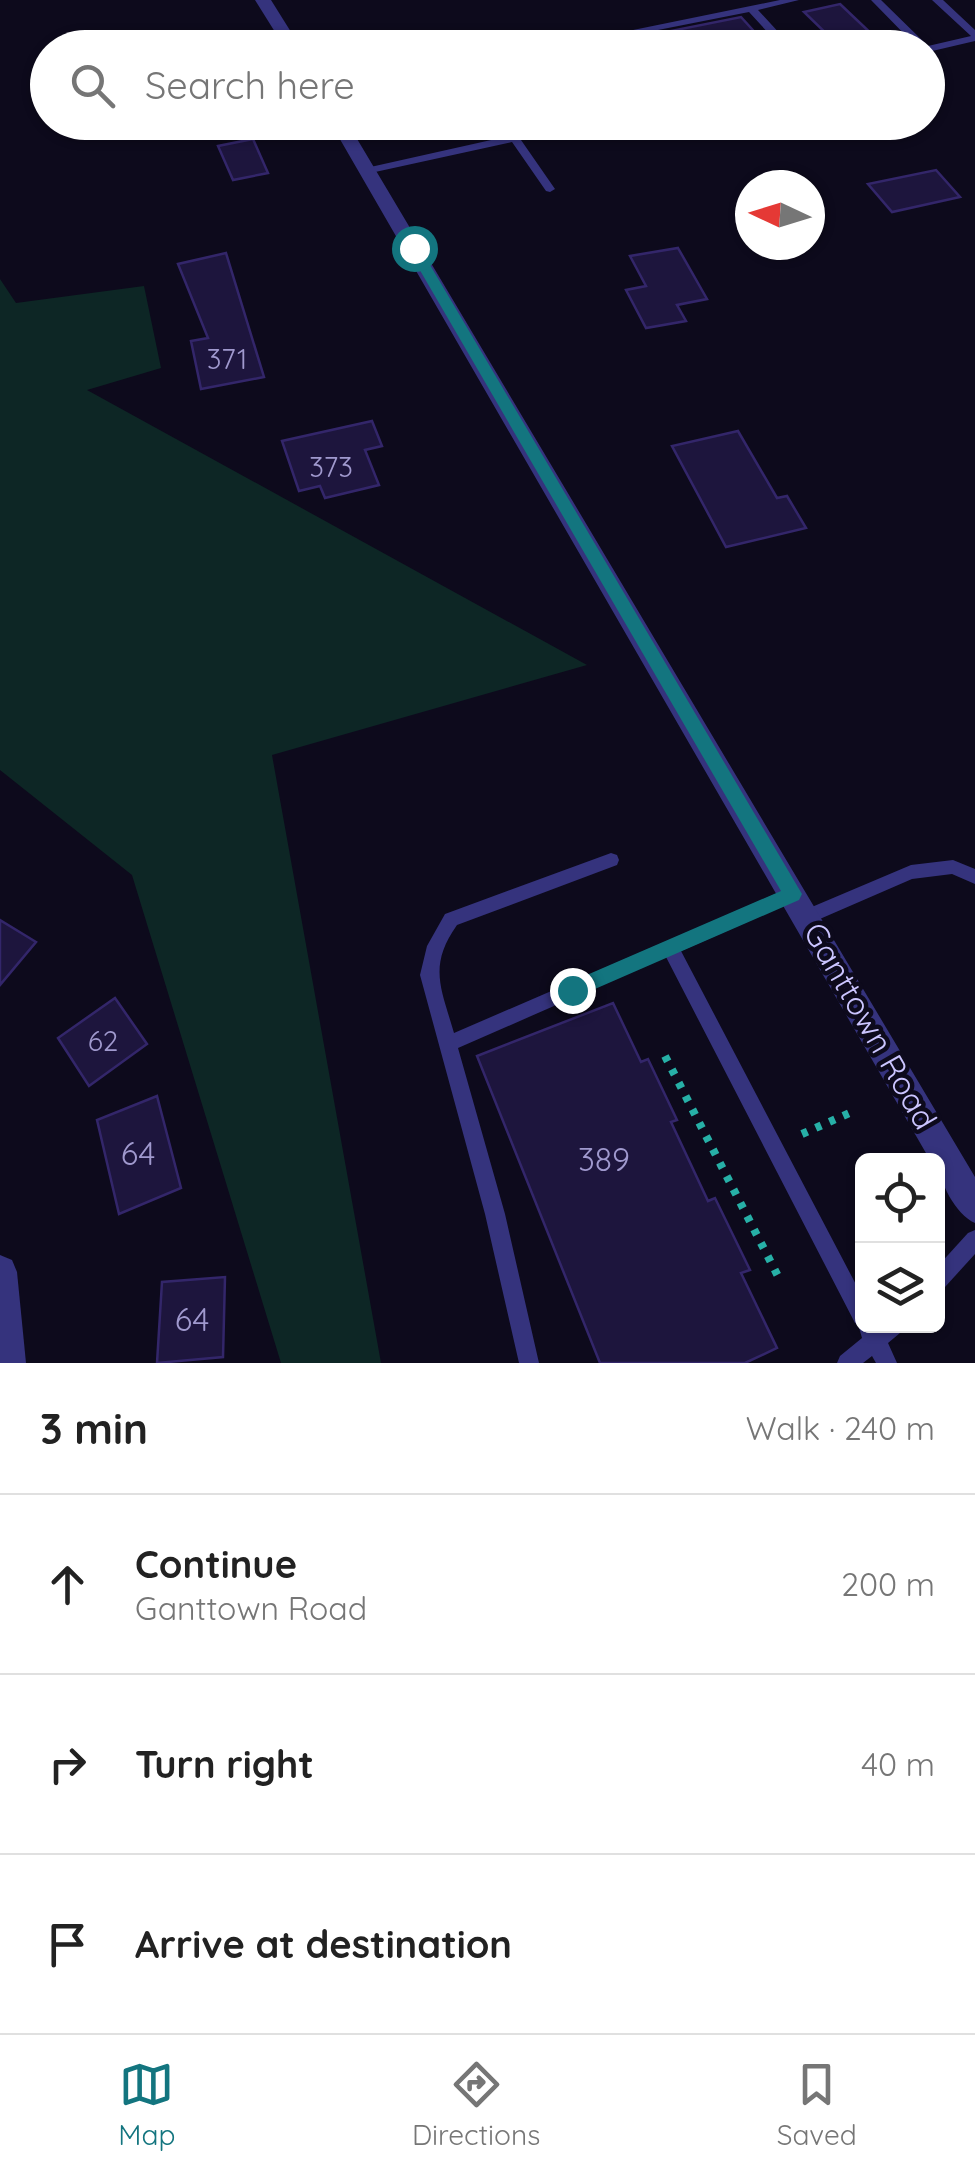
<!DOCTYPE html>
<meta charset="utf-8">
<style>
body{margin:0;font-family:Quicksand,sans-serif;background:#f2f2f2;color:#222}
.controls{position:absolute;right:30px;bottom:30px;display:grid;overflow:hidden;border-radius:15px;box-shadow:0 2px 8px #0004}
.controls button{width:90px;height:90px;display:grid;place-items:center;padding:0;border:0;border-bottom:2px solid #e0e0e0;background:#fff;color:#222;font:50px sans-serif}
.compass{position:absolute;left:735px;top:170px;width:90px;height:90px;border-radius:50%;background:#fff;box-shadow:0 2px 8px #0004;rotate:274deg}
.stop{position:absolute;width:30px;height:30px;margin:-22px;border:8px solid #13757f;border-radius:50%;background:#fff}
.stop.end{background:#13757f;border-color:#fff;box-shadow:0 2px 10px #0008}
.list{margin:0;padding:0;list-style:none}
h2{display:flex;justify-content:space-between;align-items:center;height:130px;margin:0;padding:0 40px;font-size:42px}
h2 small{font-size:32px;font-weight:400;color:#767676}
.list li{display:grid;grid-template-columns:65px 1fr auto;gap:30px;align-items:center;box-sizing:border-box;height:180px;padding:0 40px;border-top:2px solid #e0e0e0}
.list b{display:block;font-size:38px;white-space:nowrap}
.list p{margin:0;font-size:32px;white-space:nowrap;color:#767676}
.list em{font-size:32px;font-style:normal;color:#767676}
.icon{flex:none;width:55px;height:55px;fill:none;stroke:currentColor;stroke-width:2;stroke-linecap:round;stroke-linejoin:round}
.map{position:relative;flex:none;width:975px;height:1363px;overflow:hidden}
.search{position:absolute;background:#fff;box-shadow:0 2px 8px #0004;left:30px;right:30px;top:30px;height:110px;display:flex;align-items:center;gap:25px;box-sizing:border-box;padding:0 35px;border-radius:55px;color:#767676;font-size:38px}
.sheet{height:670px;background:#fff}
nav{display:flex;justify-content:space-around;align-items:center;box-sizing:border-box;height:140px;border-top:2px solid #e0e0e0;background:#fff;font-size:28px;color:#767676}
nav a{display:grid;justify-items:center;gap:5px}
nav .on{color:#13757f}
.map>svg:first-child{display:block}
</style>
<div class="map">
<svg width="975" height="1363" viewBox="0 0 975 1363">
<rect width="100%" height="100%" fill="#0d0a1c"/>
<polygon fill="#0d2625" points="0,279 16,303 144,286 161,368 87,390 587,665 272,755 381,1363 281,1363 132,875 0,770"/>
<g fill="#1d153d" stroke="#33266a" stroke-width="2.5">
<polygon points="840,4 877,39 840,47 804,12"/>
<polygon points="741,17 769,48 652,48 651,35"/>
<polygon points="253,139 268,173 233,180 218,146"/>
<polygon points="936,170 960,197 892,212 868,184"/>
<polygon points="678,248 707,299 677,305 686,321 646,328 626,290 646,286 630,256"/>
<polygon points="226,253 264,377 201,389 191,341 208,338 178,264"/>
<polygon points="372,421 382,446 365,450 379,485 325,498 320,486 299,491 282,441"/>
<polygon points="738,431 777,498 787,496 806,528 726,547 672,446"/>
<polygon points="0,920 36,942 0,985"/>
<polygon points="115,998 147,1044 89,1086 58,1038"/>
<polygon points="613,1003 641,1062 648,1059 677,1120 671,1122 708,1201 715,1198 750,1270 741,1273 777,1348 745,1363 600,1363 477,1056"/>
<polygon points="157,1096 181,1188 119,1214 97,1120"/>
<polygon points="225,1277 223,1357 157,1363 162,1282"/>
</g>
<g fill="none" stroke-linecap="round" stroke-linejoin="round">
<g stroke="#27b0a7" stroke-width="8" stroke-dasharray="6 9" stroke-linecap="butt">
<polyline points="665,1056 781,1282"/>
<polyline points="802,1134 854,1111"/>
</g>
<g fill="#35337d" fill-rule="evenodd">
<polygon points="780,0 799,0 758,10 793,48 782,48 749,12 567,48 545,48"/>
<polygon points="871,0 881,0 928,46 971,36 932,0 943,0 975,30 975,41 928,52 928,48 918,48"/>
<polygon points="499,122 510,122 518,134 571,122 592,122 521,140 555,189 550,192 546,191 512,142 366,174 361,171 366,168 509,136"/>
<path d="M611 853 617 855 619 860 617 865 457 925C428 966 441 988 454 1033L787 889 793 886 799 889 801 894 799 899 681 951 862 1296V1326H903L900 1333 888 1343 897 1363H876L872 1356 863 1363H837L840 1356 862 1338 858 1324 855 1323 666 957 458 1048 505 1214 539 1363H519L485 1214 420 975 427 946 445 914Z"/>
<polygon points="953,860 975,869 975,884 952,874 912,879 806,925 800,922 798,917 800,912 911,865"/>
<polygon points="975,1230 975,1254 945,1287 938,1290 938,1266 968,1233"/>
</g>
<polygon fill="#35337d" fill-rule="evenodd" points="0,1255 12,1260 17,1272 26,1363 0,1363"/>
<g fill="#35337d" fill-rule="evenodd">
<polygon points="255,0 271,0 301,48 285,48"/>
<path d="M330 122H347L975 1177V1223C956 1215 938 1181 938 1160H930Z"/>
</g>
</g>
<polygon fill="#13757f" points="414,244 420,248 802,894 799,900 572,999 563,990 566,984 781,891 407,248"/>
<g text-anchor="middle" stroke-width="9" stroke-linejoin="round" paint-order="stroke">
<g font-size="28" fill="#a099ce">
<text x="227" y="369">371</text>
<text x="331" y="477">373</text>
<text x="103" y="1051">62</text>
</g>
<g font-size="32" fill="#cbc5ff" stroke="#0d0a1c">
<text transform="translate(870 1026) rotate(60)" y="11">Ganttown Road</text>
</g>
<g font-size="32" fill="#a099ce">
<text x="138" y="1165">64</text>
<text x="604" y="1171">389</text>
<text x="192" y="1331">64</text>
</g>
</g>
</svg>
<div class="controls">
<button><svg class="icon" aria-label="locate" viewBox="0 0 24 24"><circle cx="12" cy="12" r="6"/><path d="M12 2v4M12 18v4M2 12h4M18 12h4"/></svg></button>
<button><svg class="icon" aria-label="layers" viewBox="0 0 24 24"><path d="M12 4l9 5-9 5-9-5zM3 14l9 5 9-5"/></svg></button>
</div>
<svg class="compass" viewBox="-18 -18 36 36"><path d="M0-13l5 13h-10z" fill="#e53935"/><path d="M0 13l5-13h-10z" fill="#767676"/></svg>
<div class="stop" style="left:414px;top:248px"></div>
<div class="stop end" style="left:572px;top:990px"></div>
<div class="search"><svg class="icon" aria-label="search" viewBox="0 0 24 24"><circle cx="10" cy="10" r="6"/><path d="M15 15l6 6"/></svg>Search here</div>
</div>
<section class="sheet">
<h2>3 min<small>Walk · 240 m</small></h2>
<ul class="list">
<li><svg class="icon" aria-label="ahead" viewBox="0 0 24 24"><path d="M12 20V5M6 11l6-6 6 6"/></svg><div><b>Continue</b><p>Ganttown Road</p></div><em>200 m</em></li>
<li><svg class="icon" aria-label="right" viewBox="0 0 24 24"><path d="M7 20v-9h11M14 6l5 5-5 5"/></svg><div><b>Turn right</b></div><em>40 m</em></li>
<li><svg class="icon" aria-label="arrive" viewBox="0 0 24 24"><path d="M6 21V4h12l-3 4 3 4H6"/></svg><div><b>Arrive at destination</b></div></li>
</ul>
</section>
<nav>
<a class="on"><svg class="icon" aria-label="map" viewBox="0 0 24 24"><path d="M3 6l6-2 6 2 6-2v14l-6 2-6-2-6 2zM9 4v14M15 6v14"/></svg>Map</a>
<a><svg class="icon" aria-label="directions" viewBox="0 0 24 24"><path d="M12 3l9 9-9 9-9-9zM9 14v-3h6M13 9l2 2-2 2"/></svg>Directions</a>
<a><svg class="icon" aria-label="saved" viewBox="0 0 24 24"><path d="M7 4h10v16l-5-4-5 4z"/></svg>Saved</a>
</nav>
